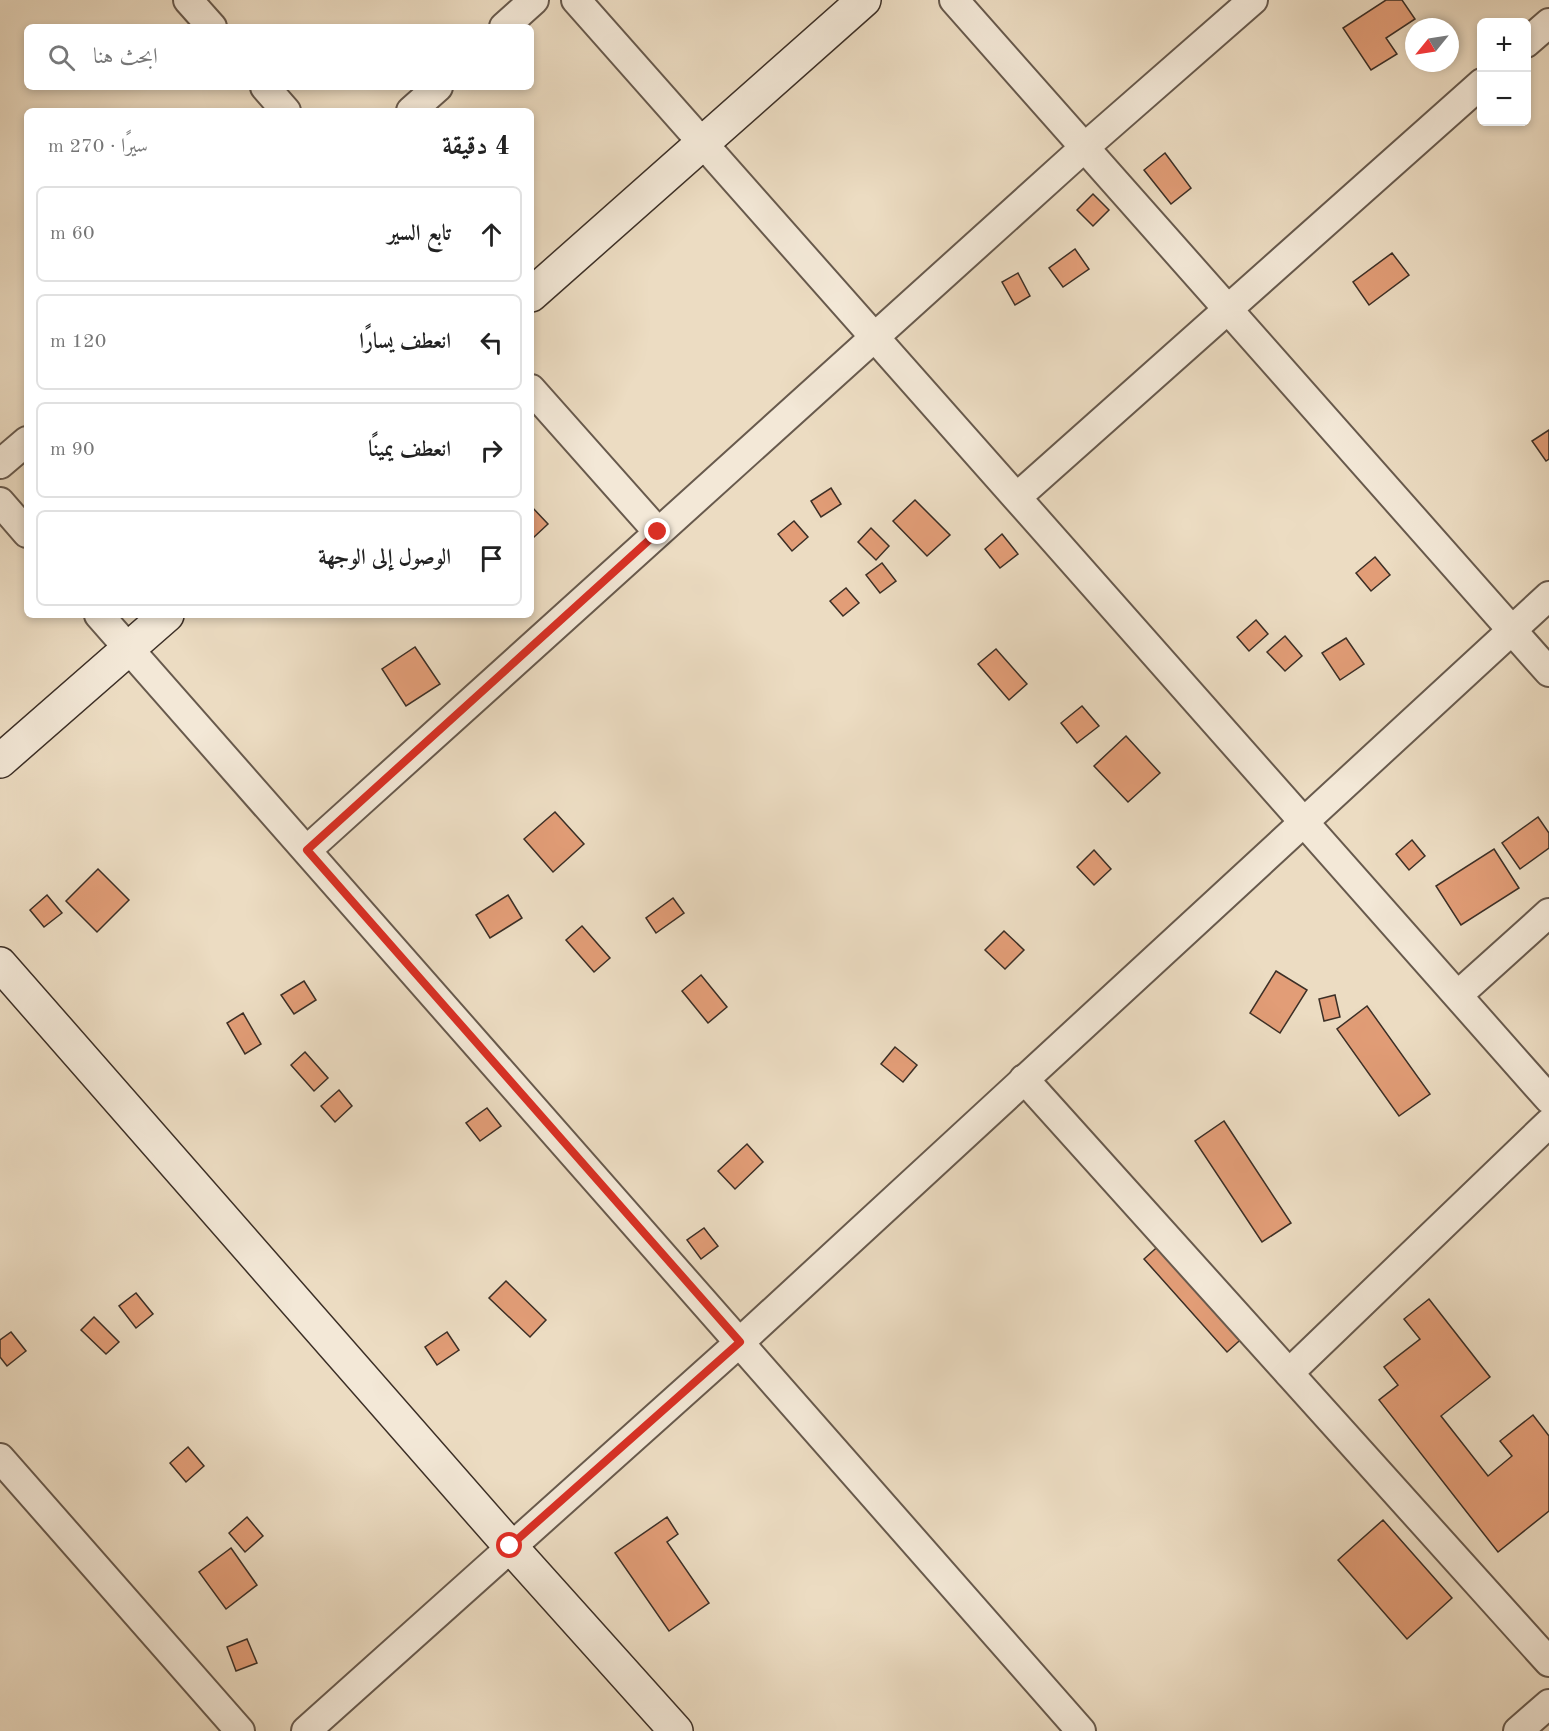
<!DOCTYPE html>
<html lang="ar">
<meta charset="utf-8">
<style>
body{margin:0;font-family:"Old Standard TT",Amiri,serif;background:#f2f2f2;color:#222;direction:rtl}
.controls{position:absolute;right:18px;top:18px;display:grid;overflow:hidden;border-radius:9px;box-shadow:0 3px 9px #0003}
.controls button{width:54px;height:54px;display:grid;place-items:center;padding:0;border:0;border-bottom:2px solid #e0e0e0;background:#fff;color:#222;font:30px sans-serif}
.compass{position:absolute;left:1405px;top:18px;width:54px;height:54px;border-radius:50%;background:#fff;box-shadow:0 3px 9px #0003;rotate:240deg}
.stop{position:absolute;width:18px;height:18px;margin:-14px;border:4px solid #d93025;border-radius:50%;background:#fff}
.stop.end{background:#d93025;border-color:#fff;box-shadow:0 2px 6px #0008}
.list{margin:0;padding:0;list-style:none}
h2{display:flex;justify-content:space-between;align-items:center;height:78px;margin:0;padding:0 24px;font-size:26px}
h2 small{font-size:20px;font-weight:400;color:#767676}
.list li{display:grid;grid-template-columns:39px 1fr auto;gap:18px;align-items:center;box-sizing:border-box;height:96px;margin:0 12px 12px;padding:0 12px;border:2px solid #e0e0e0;border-radius:9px}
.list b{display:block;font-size:22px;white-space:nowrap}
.list em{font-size:20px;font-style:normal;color:#767676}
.icon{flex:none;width:33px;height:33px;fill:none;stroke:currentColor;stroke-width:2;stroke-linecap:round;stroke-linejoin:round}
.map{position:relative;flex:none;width:1549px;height:1731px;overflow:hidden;direction:ltr}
.search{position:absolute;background:#fff;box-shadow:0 3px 9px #0003;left:24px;top:24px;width:510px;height:66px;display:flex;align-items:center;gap:15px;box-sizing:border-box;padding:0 21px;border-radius:9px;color:#767676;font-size:22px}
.panel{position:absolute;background:#fff;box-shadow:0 3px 9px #0003;left:24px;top:108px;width:510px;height:510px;border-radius:9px;direction:rtl}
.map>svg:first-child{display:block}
</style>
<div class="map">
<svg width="1549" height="1731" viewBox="0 0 1549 1731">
<rect width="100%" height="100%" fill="#ecdcc2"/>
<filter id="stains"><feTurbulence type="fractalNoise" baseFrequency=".00333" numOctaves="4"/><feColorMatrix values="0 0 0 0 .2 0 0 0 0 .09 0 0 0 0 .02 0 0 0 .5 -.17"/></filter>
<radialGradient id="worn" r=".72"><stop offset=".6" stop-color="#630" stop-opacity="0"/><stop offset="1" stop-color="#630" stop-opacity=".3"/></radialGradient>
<g fill="#e29d77" stroke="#3c2f26" stroke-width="1.5">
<polygon points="1386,0 1402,0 1415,19 1386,38 1397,54 1371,70 1343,28"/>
<polygon points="1165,153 1191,188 1171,204 1144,170"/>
<polygon points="1093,194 1109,210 1093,226 1077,210"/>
<polygon points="1075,249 1089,269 1063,287 1049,268"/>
<polygon points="1392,253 1409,275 1369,305 1353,282"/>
<polygon points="1018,273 1030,296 1015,305 1002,282"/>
<polygon points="1549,430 1549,459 1546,461 1532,441"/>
<polygon points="831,488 841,504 821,517 811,501"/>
<polygon points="915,500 950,535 927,556 893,521"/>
<polygon points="531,506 548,524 533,538 531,536"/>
<polygon points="794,521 808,537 792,551 778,534"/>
<polygon points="871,528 889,546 876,560 858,542"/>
<polygon points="1002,534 1018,554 1000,568 985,549"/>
<polygon points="1375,557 1390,575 1371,591 1356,573"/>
<polygon points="882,563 896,581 880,593 866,575"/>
<polygon points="846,588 859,603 843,616 830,601"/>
<polygon points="1256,620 1268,634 1249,651 1237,637"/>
<polygon points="1285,636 1302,656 1285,671 1267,652"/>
<polygon points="1346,638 1364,664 1340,680 1322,653"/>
<polygon points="415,647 440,684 406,706 382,669"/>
<polygon points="996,649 1027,684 1009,700 978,664"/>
<polygon points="1082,706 1099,726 1077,743 1061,723"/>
<polygon points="1126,736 1160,773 1128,802 1094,766"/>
<polygon points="555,812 584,844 553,872 524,839"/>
<polygon points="1538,817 1549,833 1549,848 1520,869 1502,843"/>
<polygon points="1412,840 1425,856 1409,870 1396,854"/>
<polygon points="1494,849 1519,888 1461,925 1436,886"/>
<polygon points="1094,850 1111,869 1094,885 1077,867"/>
<polygon points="98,869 129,900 97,932 66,901"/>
<polygon points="47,895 62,913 44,927 30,910"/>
<polygon points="508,895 522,918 490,938 476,915"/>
<polygon points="673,898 684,913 656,933 646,918"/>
<polygon points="582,926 610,958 594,972 566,940"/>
<polygon points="1004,931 1024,950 1005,969 985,950"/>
<polygon points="1276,971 1307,990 1280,1033 1250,1013"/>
<polygon points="701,975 727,1007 708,1023 682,991"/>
<polygon points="304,981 316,1000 294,1014 281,995"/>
<polygon points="1335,995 1340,1017 1324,1021 1319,999"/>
<polygon points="1367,1006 1430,1094 1399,1116 1337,1029"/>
<polygon points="243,1013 261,1044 245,1054 227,1023"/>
<polygon points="895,1047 917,1065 903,1082 881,1064"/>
<polygon points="305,1052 328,1078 314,1091 291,1065"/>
<polygon points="339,1090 352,1106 335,1122 321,1106"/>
<polygon points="487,1108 501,1126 480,1141 466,1123"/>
<polygon points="1224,1121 1291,1223 1262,1242 1195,1141"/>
<polygon points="747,1144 763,1162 735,1189 718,1171"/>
<polygon points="704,1228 718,1246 701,1259 687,1240"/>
<polygon points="1164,1241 1248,1333 1227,1352 1144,1259"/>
<polygon points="506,1281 546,1320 530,1337 489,1298"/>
<polygon points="136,1293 153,1314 136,1328 119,1306"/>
<polygon points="1429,1299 1490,1377 1441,1416 1488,1476 1512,1456 1500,1441 1533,1415 1549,1436 1549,1511 1498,1552 1379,1400 1398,1385 1384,1367 1420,1339 1404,1319"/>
<polygon points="94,1317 119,1342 106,1354 81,1330"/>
<polygon points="11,1332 26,1351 7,1366 0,1357 0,1340"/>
<polygon points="447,1332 459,1350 437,1365 425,1347"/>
<polygon points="188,1447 204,1466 186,1482 170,1463"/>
<polygon points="247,1517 263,1536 245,1552 229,1533"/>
<polygon points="667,1517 678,1534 667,1542 709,1603 669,1631 615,1553"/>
<polygon points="1383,1520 1452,1598 1407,1639 1338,1560"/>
<polygon points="231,1548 257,1585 226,1609 199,1572"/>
<polygon points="247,1639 257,1663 236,1671 227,1647"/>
</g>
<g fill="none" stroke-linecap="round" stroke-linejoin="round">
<defs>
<g id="street">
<polyline points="188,0 212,27"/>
<polyline points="576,0 1549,1099"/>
<polyline points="954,0 1549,672"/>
<polyline points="504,27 534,0"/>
<polyline points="1526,43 1549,23"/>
<polyline points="265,87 286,111"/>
<polyline points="411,111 438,87"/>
<polyline points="531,389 658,532"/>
<polyline points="0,464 27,441"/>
<polyline points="1017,497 1482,83"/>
<polyline points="0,502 27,533"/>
<polyline points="99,615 1081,1731"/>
<polyline points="307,850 1085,147 1253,0"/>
<polyline points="1458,995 1549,913"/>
<polyline points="1024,1079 1549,1662"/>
<polyline points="1289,1373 1549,1123"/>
<polyline points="0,1458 240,1731"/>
<polyline points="306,1731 740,1342 1549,596"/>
<polyline points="1518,1731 1549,1704"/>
</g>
<g id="secondary">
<polyline points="531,295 864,0"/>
<polyline points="0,761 167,615"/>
<polyline points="0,964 510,1546 676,1731"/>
</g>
</defs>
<use href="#street" stroke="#685a4d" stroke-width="32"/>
<use href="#secondary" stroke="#3c2f26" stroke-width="36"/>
<use href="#street" stroke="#f3e8d7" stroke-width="28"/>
<use href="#secondary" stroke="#f3e8d7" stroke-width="33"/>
</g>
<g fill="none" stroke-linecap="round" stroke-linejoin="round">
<polyline stroke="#d93025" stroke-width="8" points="510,1546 740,1342 307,850 658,532"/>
</g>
<rect width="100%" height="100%" filter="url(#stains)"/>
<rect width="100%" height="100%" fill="url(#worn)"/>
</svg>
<div class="controls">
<button>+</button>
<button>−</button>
</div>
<svg class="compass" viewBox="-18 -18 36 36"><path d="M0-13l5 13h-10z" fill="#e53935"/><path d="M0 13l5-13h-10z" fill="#767676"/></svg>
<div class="stop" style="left:510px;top:1546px"></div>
<div class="stop end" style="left:658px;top:532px"></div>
<div class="search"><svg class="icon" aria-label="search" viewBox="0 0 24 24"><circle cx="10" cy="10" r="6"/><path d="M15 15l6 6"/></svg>ابحث هنا</div>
<section class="panel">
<h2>4 دقيقة<small>سيرًا · 270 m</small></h2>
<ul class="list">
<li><svg class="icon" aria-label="ahead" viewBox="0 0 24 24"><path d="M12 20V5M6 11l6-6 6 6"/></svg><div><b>تابع السير</b></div><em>60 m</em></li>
<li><svg class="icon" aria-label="left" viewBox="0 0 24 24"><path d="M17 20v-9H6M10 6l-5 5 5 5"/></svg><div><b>انعطف يسارًا</b></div><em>120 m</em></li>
<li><svg class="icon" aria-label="right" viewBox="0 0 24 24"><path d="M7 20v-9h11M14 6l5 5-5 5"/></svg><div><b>انعطف يمينًا</b></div><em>90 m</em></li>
<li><svg class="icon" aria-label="arrive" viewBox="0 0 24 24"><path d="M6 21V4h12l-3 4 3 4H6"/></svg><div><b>الوصول إلى الوجهة</b></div></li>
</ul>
</section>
</div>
